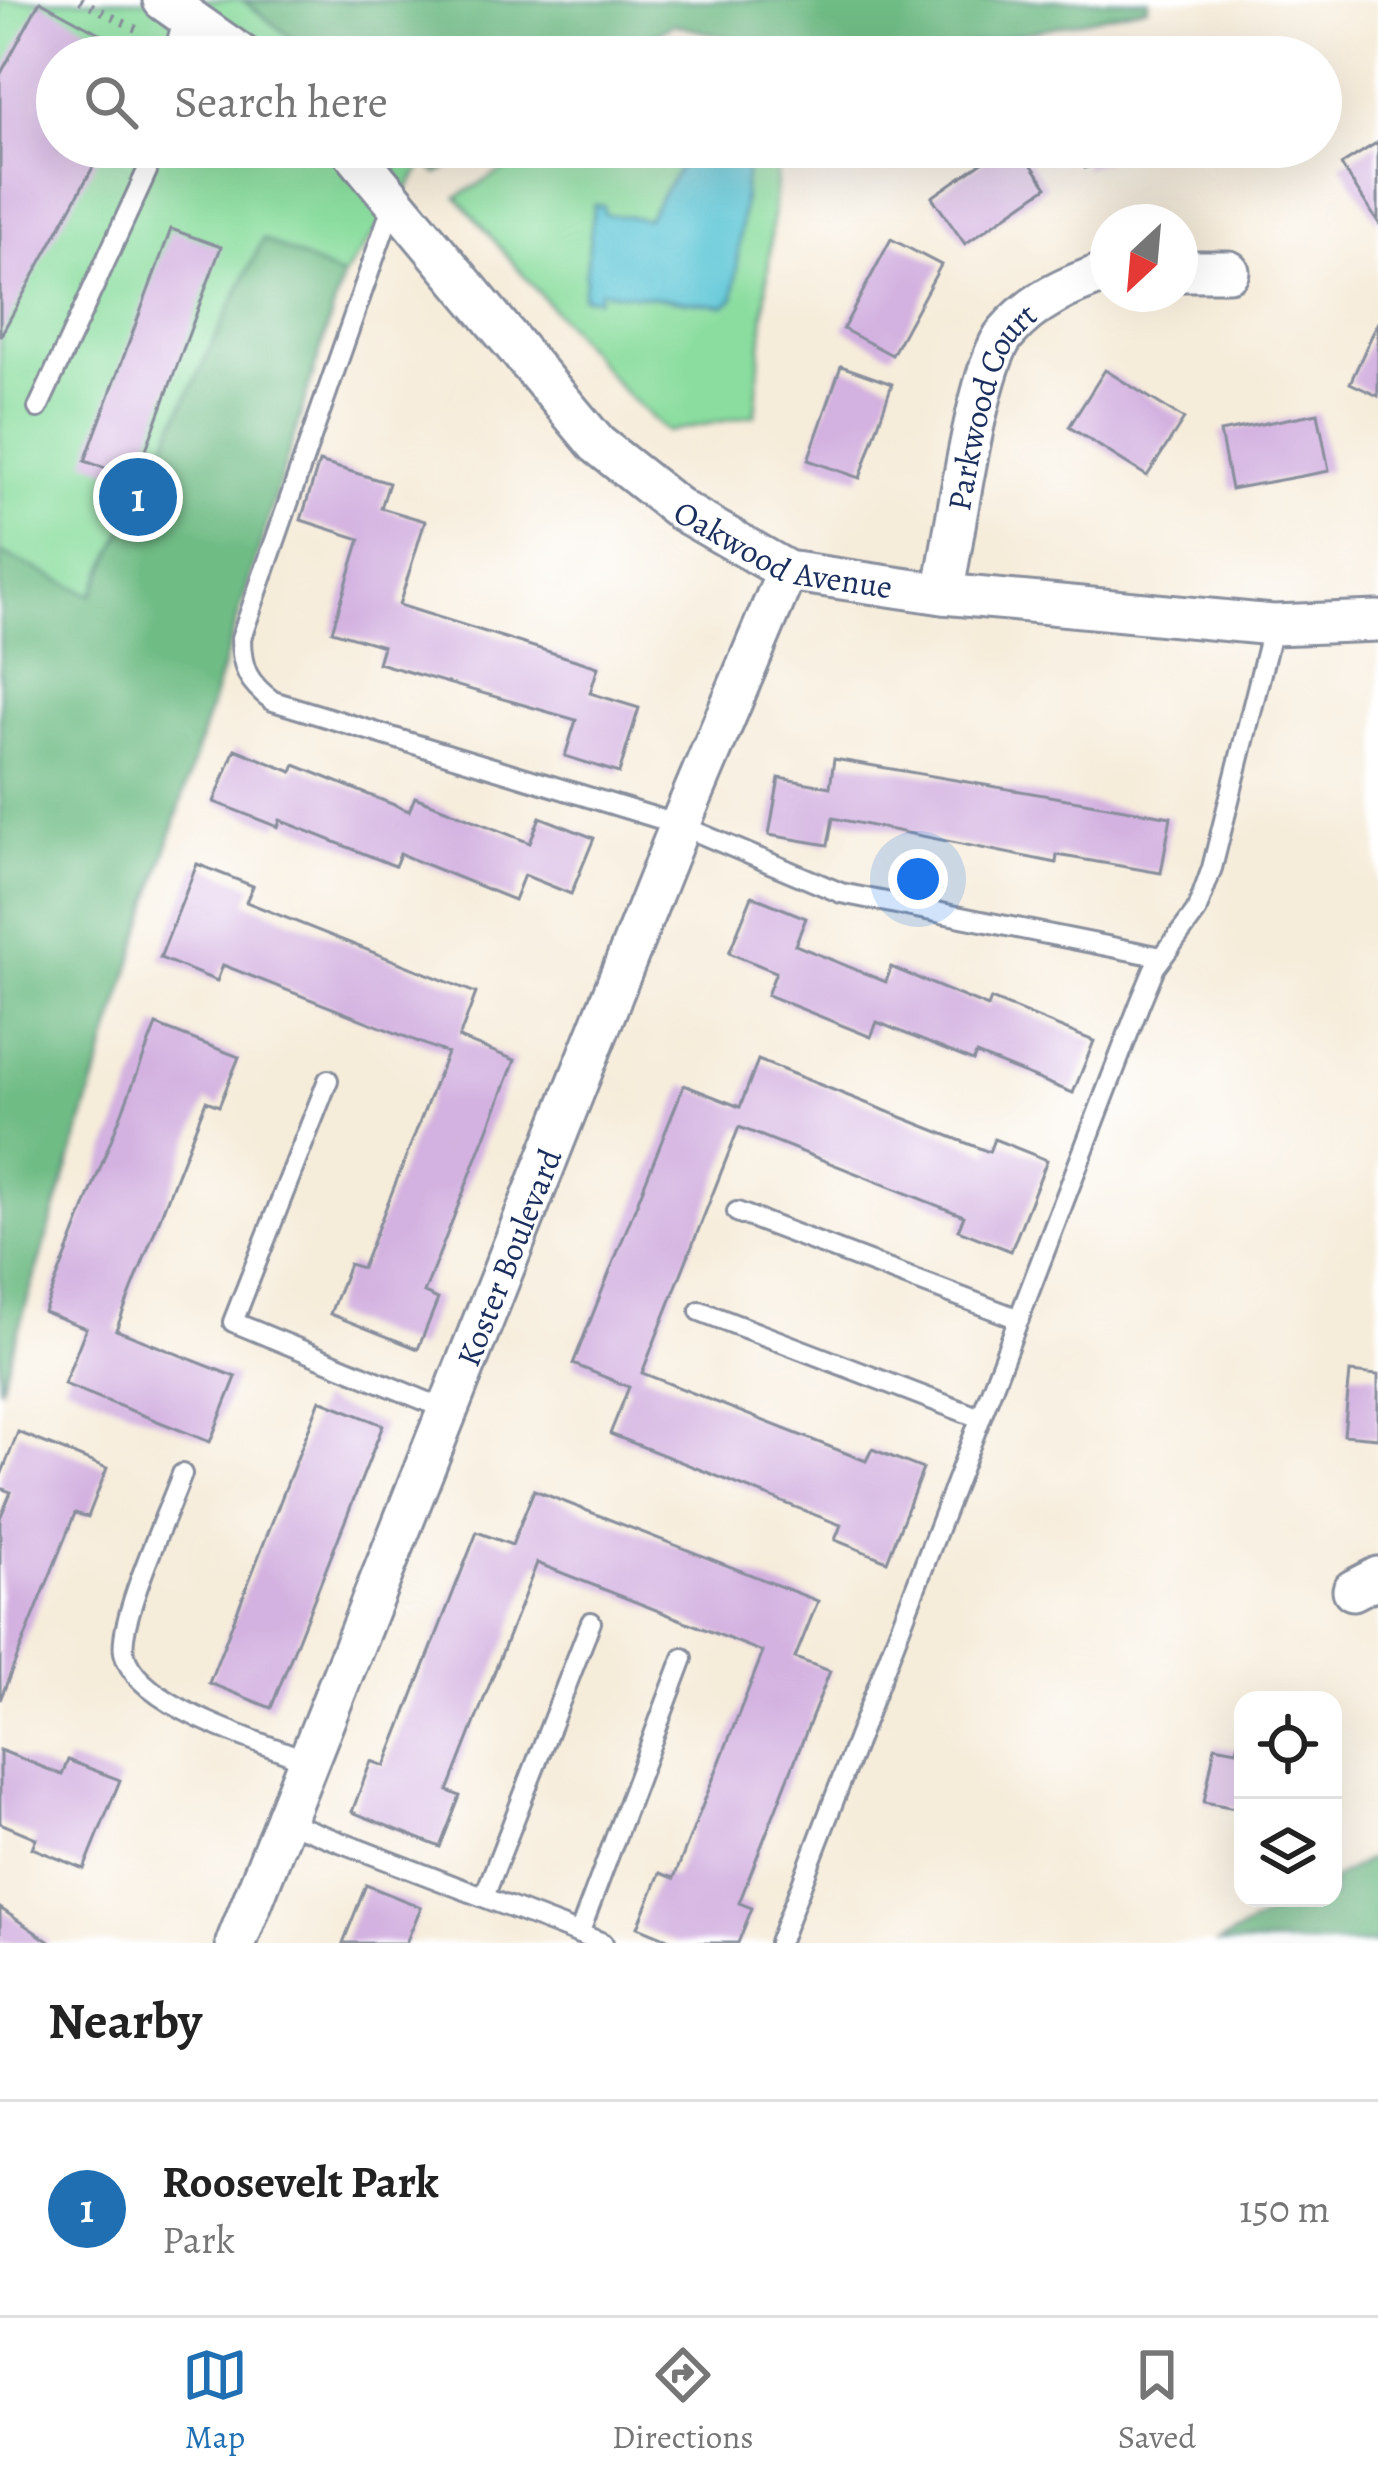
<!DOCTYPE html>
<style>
body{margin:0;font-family:Alegreya,serif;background:#f2f2f2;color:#222}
.controls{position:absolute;right:36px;bottom:36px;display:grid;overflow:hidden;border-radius:24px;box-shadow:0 12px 48px #0002}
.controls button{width:108px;height:108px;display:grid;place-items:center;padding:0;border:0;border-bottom:3px solid #e0e0e0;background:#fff;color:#222;font:60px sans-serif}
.compass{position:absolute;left:1090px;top:204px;width:108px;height:108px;border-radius:50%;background:#fff;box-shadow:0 12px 48px #0002;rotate:206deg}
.you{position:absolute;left:918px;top:879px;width:42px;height:42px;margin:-30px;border:9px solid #fff;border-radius:50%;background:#1a73e8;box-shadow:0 0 0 18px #1a73e833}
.badge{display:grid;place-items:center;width:78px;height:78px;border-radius:50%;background:#1f6fb2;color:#fff;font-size:39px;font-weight:700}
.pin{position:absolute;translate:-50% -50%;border:6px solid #fff;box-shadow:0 3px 12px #0006}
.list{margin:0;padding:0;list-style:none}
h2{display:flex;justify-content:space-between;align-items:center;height:156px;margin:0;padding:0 48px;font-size:51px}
h2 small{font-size:39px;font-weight:400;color:#767676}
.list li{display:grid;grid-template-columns:78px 1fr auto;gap:36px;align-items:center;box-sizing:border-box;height:216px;padding:0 48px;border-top:3px solid #e0e0e0}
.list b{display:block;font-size:45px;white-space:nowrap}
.list p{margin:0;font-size:39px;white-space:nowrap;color:#767676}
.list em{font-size:39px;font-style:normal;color:#767676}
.icon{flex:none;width:66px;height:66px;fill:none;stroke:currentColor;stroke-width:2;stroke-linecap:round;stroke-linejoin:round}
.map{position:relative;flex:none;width:1378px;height:1943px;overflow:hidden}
.search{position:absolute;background:#fff;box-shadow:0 12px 48px #0002;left:36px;right:36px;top:36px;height:132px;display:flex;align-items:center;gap:30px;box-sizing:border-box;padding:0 42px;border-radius:66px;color:#767676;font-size:45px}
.sheet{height:372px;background:#fff}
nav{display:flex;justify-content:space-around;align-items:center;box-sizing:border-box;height:168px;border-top:3px solid #e0e0e0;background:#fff;font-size:33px;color:#767676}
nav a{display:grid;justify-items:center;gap:6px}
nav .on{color:#1f6fb2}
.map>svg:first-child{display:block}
</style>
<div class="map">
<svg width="1378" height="1943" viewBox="0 0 1378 1943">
<rect width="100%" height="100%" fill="#fff"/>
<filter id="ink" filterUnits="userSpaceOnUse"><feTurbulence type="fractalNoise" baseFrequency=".00833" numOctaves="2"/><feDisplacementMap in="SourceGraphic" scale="24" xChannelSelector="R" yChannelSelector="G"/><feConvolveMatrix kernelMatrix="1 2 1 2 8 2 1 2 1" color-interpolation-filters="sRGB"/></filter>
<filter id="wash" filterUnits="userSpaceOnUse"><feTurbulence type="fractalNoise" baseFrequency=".004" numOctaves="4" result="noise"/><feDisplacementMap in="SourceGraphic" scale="48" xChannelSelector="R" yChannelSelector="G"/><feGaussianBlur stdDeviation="2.7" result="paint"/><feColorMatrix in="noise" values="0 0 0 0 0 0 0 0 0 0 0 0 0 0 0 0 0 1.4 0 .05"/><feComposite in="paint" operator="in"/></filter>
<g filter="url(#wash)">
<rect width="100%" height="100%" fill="#f6ecda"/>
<g fill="#8add9e" stroke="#52867e" stroke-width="3">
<polygon points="0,0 542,0 501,57 57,57 57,147 437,147 343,277 0,1389"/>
<polygon points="544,147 779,147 755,415 667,432 621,389 457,197"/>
</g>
<g fill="#6fbc85" stroke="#457672" stroke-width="3">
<polygon points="1149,0 1147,7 914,57 770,57 756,45 673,24 621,57 316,57 244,1"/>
<polygon points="411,147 480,147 437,174"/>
<polygon points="263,239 343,277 0,1389 0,552 92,595"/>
<polygon points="1378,1854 1378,1943 1218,1943 1299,1898 1333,1898 1333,1879"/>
</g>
<polygon fill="#5bc6d6" stroke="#3b7a9a" stroke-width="3" points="685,158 747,164 734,299 724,306 600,291 599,299 583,297 594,205 604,206 604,214 647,219"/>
<g id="blocks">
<g fill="#d3b1e0">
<polygon points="40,1 143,57 57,57 57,147 104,147 0,337 0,75"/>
<polygon points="1378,142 1378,222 1341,165"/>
<polygon points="975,147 1019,147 1047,187 965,244 932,197 984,161"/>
<polygon points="1077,147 1141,147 1141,148 1085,168"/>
<polygon points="171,229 221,247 135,479 85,461"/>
<polygon points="891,239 941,265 892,355 843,329"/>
<polygon points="1378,322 1378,396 1350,383"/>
<polygon points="841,366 892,384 860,478 808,460"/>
<polygon points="1105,370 1184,419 1147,476 1069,427"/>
<polygon points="1318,413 1329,471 1231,489 1220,432"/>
<polygon points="319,462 389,483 381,508 425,521 399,605 598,667 590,693 639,708 619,773 565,756 576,720 378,663 383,646 332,631 360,539 301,520"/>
<polygon points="235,749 292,772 295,765 409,811 415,797 530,843 540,817 594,838 571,894 524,875 514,900 400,854 395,866 280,820 278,827 214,802"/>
<polygon points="834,759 1171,817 1161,873 1057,855 1056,863 833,818 828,845 769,835 779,778 830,787"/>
<polygon points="197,864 253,886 246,902 476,993 459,1038 515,1060 424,1293 438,1299 418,1349 330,1314 349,1264 362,1268 447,1053 223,965 217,981 160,958"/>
<polygon points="752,896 806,918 795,945 886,982 891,967 988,1007 991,999 1094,1041 1073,1093 976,1054 973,1061 877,1022 871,1037 767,995 776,972 729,953"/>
<polygon points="156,1025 239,1057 219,1106 206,1101 116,1330 236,1377 210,1442 64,1384 86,1328 44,1312"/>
<polygon points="758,1060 989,1152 994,1139 1047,1160 1011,1251 958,1230 964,1216 739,1127 642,1373 866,1461 872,1449 923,1469 887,1561 835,1540 841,1525 610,1434 629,1387 573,1364 684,1085 740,1107"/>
<polygon points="1350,1372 1378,1375 1378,1438 1344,1435"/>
<polygon points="320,1400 383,1425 271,1708 209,1683"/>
<polygon points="18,1432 107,1468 88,1517 75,1513 0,1700 0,1518 11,1492 0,1488 0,1478"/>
<polygon points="534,1490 818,1601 795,1658 830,1671 739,1903 752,1908 738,1943 677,1943 638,1927 660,1873 674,1878 763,1652 537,1563 448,1791 460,1796 440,1847 352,1812 371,1761 385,1766 477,1532 512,1545"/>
<polygon points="1241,1732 1240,1809 1204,1802 1215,1746 1237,1750"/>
<polygon points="0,1750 62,1775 68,1760 120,1780 84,1869 32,1848 36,1838 0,1823"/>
<polygon points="366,1885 421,1907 406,1943 343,1943"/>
<polygon points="0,1908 51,1943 0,1943"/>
</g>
</g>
</g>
<g filter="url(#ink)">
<use href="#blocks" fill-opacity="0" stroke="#888e9c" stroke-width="3"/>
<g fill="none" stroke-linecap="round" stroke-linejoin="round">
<defs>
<g id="lane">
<polyline points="173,57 184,15"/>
<path d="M394 201 241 638C241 668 248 683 273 701L680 825 841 893 1162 957"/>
<polyline points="38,408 147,171 153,147"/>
<polyline points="328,1080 233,1322 450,1411"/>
<polyline points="737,1212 1019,1319"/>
<polyline points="700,1311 980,1418"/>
<path d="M182 1474C169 1510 118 1620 124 1652 135 1707 265 1743 312 1762"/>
<polyline points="288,1822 603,1943"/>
<polyline points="484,1897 591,1622"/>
<polyline points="579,1934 683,1658"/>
<polyline points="779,1943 1140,1003 1155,967 1196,912 1212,868 1273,625"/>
</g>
<g id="street">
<polyline points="163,0 244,57"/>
<path id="s1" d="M349 147 597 444 682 511 787 571 943 594 1273 625 1378 621"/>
<polyline points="1180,271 1229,271"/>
<path id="s2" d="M943 594C954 541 976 368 1006 333 1033 301 1069 285 1108 272"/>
<polyline points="1353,1590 1378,1577"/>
<path id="s3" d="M236 1943 680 825 787 571"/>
</g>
</defs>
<use href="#lane" stroke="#888e9c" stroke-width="24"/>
<use href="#street" stroke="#888e9c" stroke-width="45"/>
<polyline stroke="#888e9c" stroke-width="8" stroke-dasharray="3 9" stroke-linecap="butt" points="80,0 136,29"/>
<use href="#lane" stroke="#fff" stroke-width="18"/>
<use href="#street" stroke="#fff" stroke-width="39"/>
</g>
</g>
<g text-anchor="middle" stroke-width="9" stroke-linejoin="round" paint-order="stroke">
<g font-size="33" fill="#1b2f5e" stroke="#fff">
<text dy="12" stroke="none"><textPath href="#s2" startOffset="195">Parkwood Court</textPath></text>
<text dy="12" stroke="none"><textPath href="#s1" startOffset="606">Oakwood Avenue</textPath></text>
<text dy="12" stroke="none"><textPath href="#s3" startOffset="738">Koster Boulevard</textPath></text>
</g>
</g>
</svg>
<div class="controls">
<button><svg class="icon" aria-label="locate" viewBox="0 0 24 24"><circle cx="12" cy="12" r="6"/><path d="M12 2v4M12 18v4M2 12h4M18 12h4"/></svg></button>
<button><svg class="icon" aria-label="layers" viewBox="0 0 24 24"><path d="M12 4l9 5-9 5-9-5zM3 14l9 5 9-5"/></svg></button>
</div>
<svg class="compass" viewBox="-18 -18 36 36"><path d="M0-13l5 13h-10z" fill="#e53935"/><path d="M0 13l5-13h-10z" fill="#767676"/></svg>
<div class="you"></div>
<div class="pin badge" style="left:138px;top:497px">1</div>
<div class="search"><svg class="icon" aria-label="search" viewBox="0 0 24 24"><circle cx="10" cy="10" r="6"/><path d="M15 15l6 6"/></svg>Search here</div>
</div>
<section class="sheet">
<h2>Nearby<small></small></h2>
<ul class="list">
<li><span class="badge">1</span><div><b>Roosevelt Park</b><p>Park</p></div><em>150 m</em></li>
</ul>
</section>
<nav>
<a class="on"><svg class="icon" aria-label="map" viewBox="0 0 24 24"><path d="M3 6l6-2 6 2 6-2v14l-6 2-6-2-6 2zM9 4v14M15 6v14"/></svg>Map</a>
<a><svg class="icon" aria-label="directions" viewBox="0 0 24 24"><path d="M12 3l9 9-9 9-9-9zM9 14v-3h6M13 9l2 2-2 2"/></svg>Directions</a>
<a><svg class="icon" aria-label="saved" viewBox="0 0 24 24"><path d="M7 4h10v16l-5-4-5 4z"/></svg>Saved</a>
</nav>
